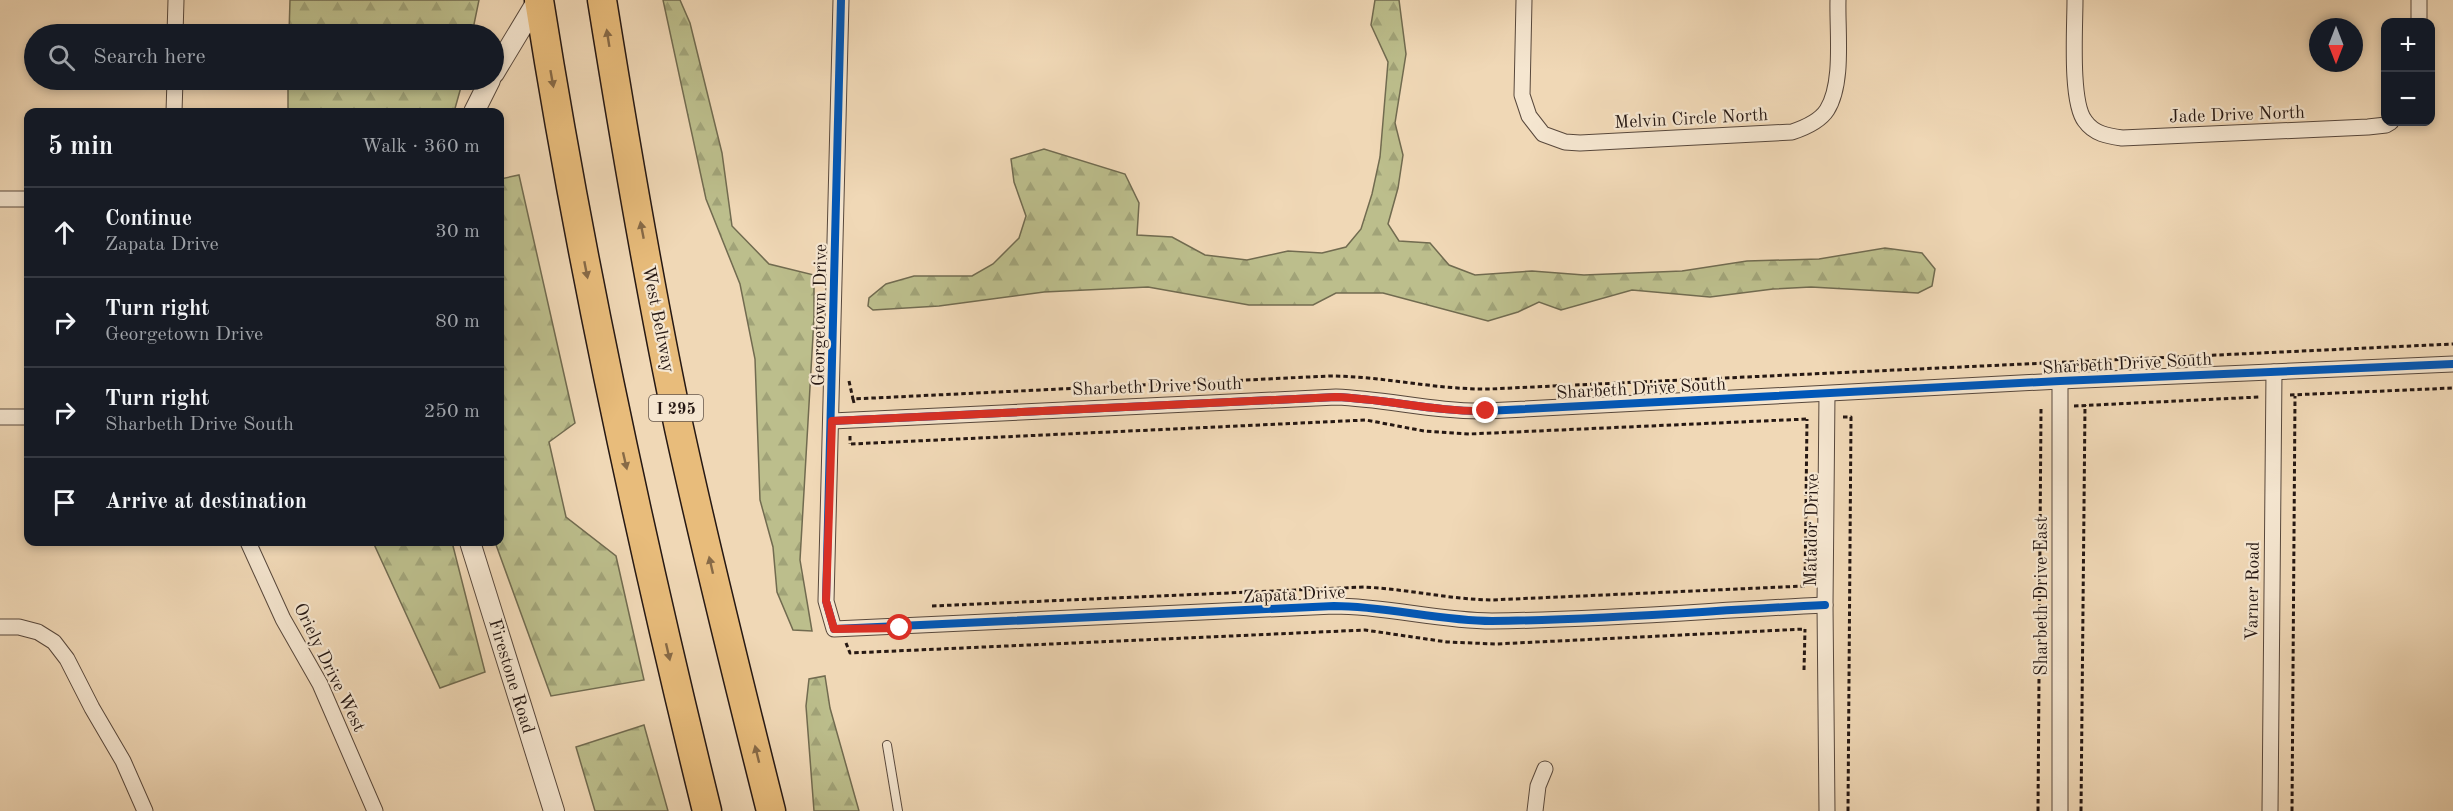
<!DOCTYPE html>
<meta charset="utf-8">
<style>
body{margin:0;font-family:"Old Standard TT",serif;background:#20242c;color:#f1f3f6}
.controls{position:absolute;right:18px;top:18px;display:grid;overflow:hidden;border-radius:12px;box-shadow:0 3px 9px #0003}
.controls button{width:54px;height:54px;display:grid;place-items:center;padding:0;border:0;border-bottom:2px solid #363941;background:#171b24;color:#f1f3f6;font:30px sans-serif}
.compass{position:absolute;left:2309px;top:18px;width:54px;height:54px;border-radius:50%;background:#171b24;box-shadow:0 3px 9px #0003;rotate:180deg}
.stop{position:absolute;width:18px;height:18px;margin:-14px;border:4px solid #d93025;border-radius:50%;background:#fff}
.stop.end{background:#d93025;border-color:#fff;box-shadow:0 2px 6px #0008}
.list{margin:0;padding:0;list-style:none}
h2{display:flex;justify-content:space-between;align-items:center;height:78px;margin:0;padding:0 24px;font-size:26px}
h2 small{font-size:20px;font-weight:400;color:#9ea1a6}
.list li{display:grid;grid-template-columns:39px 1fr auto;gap:18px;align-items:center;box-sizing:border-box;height:90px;padding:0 24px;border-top:2px solid #363941}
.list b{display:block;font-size:22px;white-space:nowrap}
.list p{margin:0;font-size:20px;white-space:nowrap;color:#9ea1a6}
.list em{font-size:20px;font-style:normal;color:#9ea1a6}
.icon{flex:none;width:33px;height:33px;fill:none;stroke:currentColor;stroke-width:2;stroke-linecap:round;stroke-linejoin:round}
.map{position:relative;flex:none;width:2453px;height:811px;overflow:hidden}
.search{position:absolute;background:#171b24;box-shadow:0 3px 9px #0003;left:24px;top:24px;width:480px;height:66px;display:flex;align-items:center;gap:15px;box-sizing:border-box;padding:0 21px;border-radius:33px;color:#9ea1a6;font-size:22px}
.panel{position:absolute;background:#171b24;box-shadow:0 3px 9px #0003;left:24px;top:108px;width:480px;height:438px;border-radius:12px}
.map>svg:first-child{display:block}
</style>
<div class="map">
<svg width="2453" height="811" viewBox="0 0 2453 811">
<defs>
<pattern id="forest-firs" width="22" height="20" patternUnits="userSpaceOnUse" patternTransform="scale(1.5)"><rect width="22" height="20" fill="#bcbe8c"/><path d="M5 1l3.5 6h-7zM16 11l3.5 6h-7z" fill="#a1a378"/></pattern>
</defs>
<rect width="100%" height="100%" fill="#f0d8b6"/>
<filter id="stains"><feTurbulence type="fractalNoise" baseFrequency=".00333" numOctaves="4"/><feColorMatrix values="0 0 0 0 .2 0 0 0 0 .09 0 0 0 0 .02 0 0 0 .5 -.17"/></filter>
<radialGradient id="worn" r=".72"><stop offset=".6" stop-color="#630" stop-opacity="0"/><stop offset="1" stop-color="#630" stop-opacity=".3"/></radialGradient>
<g fill="url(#forest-firs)" stroke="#716b50" stroke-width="1.5">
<polygon points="290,0 479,0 472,34 289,34"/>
<polygon points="663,0 680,0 690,23 722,153 732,226 769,264 814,275 814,318 800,560 812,631 793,630 777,592 773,547 760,500 755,359 740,284 706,199"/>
<polygon points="1375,0 1399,0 1406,54 1395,123 1403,155 1398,188 1388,224 1399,241 1430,243 1449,265 1475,275 1532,271 1584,275 1682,271 1747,261 1819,259 1885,248 1922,253 1935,269 1932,286 1918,293 1811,287 1773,289 1710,297 1632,290 1561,310 1539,302 1518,312 1488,321 1383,293 1336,293 1313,305 1249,305 1148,287 1044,292 939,306 873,310 868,306 869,298 886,284 914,276 972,276 993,264 1019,238 1026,216 1014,182 1011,159 1044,149 1125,174 1139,203 1137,235 1172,237 1205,255 1247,260 1288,251 1322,253 1346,247 1361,229 1372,194 1380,157 1388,62 1371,25"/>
<polygon points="288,80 463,80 454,112 288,112"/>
<polygon points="519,175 575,423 549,442 566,517 616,556 644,680 551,696 495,542 500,542 500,179"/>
<polygon points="373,542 452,542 485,672 440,688"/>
<polygon points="825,676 830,708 859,811 814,811 806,706 809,679"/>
<polygon points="644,725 668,811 595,811 576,747"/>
</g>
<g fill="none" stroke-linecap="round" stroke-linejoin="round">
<defs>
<polyline id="service" points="887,745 898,811"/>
<g id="minor">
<path d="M841 0 826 601 834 629 1334 606C1387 606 1439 621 1492 621 1603 620 1714 610 1825 605"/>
<path d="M1524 0 1522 95 1529 116 1543 134 1565 142 1580 143 1792 132C1804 128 1820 121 1827 110 1844 83 1837 31 1838 0"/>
<path d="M2075 0C2075 27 2070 102 2085 121 2094 134 2108 136 2122 138L2368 127 2386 125 2391 122"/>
<polyline points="2419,0 2419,22"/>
<polyline points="175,34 176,0"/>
<polyline points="174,112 175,80"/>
<polyline points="0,199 28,199"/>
<polyline points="0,417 28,417"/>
<path d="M832 421 1336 397C1387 399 1436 412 1486 411L2060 381 2453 364"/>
<polyline points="248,542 283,619 320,684 375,811"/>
<polyline points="0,627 19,627 38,632 54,642 67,659 92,708 123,761 145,811"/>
<polyline points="1535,811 1538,786 1545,769"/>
<polyline points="1827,811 1825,605 1827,394"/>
<polyline points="2060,811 2060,381"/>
<polyline points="2270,811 2274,372"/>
</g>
<g id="tertiary">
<polyline points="494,73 538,0"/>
<polyline points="474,112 490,80"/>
<polyline points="470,542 554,811"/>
</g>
<g id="motorway">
<path d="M539 0C582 273 641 543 707 811"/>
<path d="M602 0C625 143 649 286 679 428 707 556 739 684 771 811"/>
</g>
</defs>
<use href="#service" stroke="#58483c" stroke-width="10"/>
<use href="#minor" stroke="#58483c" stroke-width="17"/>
<use href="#tertiary" stroke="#58483c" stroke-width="22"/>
<use href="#motorway" stroke="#261813" stroke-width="31"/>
<g stroke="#261813" stroke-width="3" stroke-dasharray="4.5 3" stroke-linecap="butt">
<polyline points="849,381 853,399"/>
<polyline points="2290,395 2453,388"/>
<path d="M854 403 853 399 1329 376C1383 376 1436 390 1490 389L2453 344"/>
<polyline points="2074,406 2259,397"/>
<polyline points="1843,417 1851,417 1848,811"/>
<polyline points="850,436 850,444"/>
<polyline points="851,444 1366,420 1424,431 1469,434 1807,419"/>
<polyline points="1805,586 1807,419"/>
<path d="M932 606 1364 587C1406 589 1448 599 1491 600L1805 586"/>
<polyline points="846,643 850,653 1365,630 1447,642 1496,644 1805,629"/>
<polyline points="1804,670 1805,629"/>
<polyline points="2038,811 2041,409 2044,409"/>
<polyline points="2081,811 2085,405"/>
<polyline points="2292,811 2295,396"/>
</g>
<use href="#service" stroke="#f5e6d0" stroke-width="8"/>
<use href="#minor" stroke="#f5e6d0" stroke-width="15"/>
<use href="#tertiary" stroke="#f5e6d0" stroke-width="20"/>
<use href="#motorway" stroke="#e8bc7b" stroke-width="28"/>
<defs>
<g id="cycleway">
<path d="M841 0 826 601 834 629 1334 606C1387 606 1439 621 1492 621 1603 620 1714 610 1825 605"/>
<path d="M832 421 1336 397C1387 399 1436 412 1486 411L2060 381 2453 364"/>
</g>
</defs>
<use href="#cycleway" stroke="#f5e6d0" stroke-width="11"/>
<use href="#cycleway" stroke="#0057b8" stroke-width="8"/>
</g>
<defs><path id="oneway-solid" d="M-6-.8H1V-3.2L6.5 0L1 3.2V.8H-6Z" transform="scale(1.5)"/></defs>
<g fill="#876a47">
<use href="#oneway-solid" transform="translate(608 38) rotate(-99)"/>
<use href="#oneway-solid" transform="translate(552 79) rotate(80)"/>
<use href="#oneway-solid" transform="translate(642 230) rotate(-101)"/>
<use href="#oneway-solid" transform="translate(586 270) rotate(79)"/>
<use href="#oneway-solid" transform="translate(625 461) rotate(77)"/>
<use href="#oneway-solid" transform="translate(711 565) rotate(-103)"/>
<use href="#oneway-solid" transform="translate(668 652) rotate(77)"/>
<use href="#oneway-solid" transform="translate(757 754) rotate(-104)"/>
</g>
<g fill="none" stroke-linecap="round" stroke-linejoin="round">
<path stroke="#d93025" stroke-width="8" d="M900 628 834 629 826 601 832 421 1336 397C1387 399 1436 412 1486 411"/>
</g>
<g text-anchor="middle" stroke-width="4.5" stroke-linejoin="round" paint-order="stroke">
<rect fill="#f5e6d0" stroke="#64564c" stroke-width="1.5" x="649" y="395" width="54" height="26" rx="4.5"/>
<g font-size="16" font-weight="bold" fill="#261813">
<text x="676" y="414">I 295</text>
</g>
<g font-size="18" fill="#261813" stroke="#f5e6d0">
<text transform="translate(2237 114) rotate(-2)" y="6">Jade Drive North</text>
<text transform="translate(1691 118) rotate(-3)" y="6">Melvin Circle North</text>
<text transform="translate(819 315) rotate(-89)" y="6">Georgetown Drive</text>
<text transform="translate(659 319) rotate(79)" y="6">West Beltway</text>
<text transform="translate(2127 363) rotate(-3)" y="6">Sharbeth Drive South</text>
<text transform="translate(1157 386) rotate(-2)" y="6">Sharbeth Drive South</text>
<text transform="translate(1641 388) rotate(-3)" y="6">Sharbeth Drive South</text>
<text transform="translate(1811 530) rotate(-89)" y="6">Matador Drive</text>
<text transform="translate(2252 591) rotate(-89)" y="6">Varner Road</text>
<text transform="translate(1294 594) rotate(-3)" y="6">Zapata Drive</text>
<text transform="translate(2041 596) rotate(-90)" y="6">Sharbeth Drive East</text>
<text transform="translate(330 667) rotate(64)" y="6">Oriely Drive West</text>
<text transform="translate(512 676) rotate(73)" y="6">Firestone Road</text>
</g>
</g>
<rect width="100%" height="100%" filter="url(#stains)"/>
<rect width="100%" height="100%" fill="url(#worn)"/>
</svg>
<div class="controls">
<button>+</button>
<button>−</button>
</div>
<svg class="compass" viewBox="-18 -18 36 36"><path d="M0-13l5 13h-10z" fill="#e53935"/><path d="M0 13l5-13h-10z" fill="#9ea1a6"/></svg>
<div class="stop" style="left:900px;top:628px"></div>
<div class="stop end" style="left:1486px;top:411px"></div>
<div class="search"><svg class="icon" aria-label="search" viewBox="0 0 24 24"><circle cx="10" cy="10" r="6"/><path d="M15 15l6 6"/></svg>Search here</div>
<section class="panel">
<h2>5 min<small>Walk · 360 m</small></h2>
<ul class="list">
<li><svg class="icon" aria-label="ahead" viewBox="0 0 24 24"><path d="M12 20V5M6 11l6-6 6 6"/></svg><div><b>Continue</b><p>Zapata Drive</p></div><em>30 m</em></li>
<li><svg class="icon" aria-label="right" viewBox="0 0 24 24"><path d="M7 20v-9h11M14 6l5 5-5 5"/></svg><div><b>Turn right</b><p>Georgetown Drive</p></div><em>80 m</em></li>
<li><svg class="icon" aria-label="right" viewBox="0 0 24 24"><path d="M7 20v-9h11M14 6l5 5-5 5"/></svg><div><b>Turn right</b><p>Sharbeth Drive South</p></div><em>250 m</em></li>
<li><svg class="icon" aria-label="arrive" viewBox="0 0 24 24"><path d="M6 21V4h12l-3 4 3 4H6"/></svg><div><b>Arrive at destination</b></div></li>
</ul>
</section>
</div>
